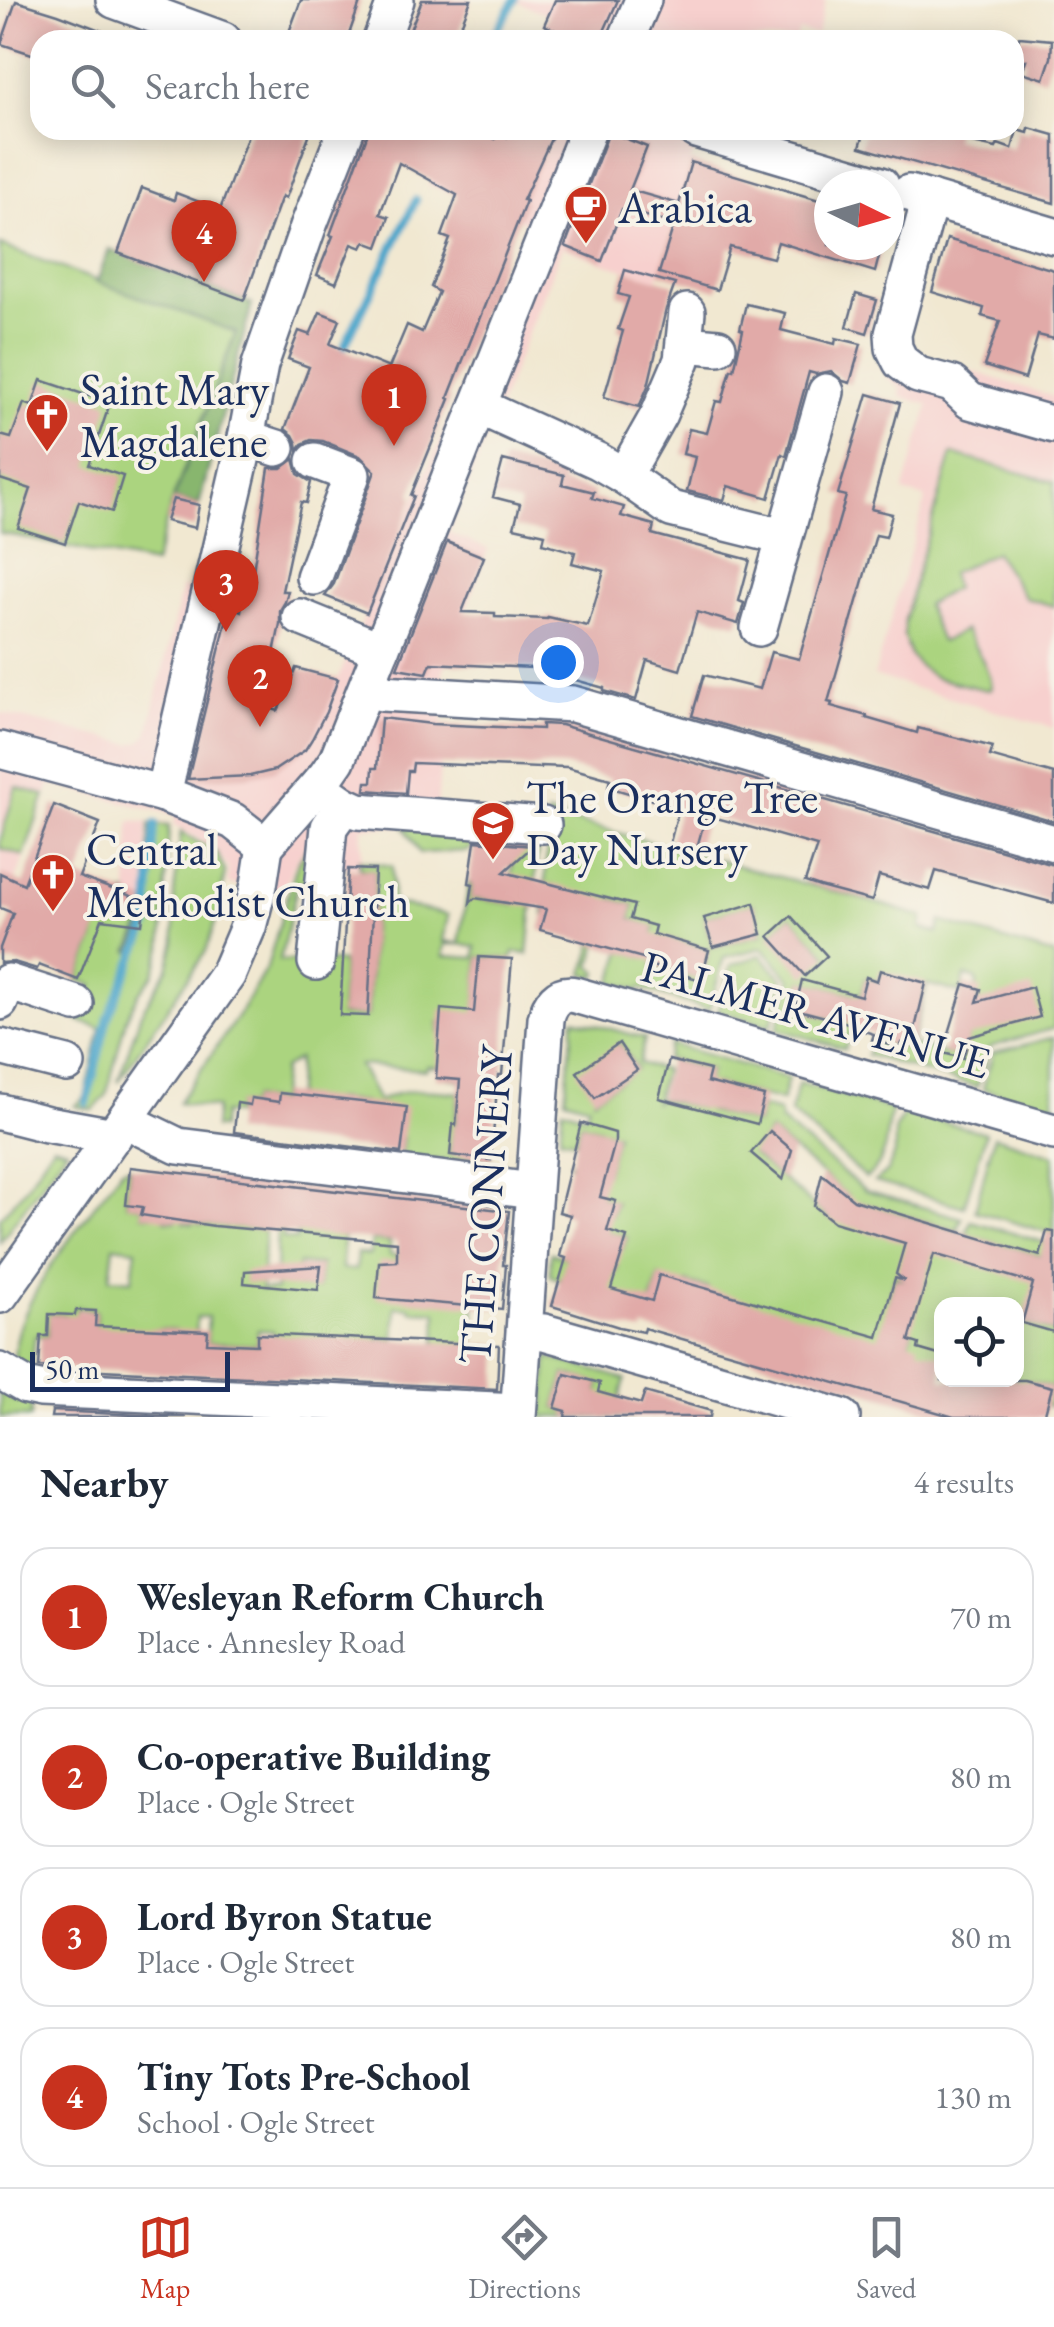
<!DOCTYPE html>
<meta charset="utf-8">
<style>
body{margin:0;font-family:"EB Garamond",serif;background:#f2f2f3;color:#1f2937}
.controls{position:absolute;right:30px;bottom:30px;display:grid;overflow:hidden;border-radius:20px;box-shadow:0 5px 25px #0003}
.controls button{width:90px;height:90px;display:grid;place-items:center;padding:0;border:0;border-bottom:2px solid #e0e1e3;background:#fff;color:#1f2937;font:50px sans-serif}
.compass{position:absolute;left:814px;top:170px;width:90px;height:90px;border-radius:50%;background:#fff;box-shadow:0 5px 25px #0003;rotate:95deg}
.scale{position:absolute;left:30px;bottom:25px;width:200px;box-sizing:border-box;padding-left:10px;border:5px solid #1b2f5e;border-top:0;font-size:28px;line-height:35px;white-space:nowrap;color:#1b2f5e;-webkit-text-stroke:8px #f7f3e8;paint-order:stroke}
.you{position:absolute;left:558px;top:662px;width:35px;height:35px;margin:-25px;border:8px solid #fff;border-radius:50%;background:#1a73e8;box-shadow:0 0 0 15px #1a73e833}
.badge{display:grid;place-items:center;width:65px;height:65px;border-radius:50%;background:#c8321e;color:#fff;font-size:32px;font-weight:700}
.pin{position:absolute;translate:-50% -82px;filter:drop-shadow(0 2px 5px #0008)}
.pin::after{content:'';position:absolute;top:52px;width:35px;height:30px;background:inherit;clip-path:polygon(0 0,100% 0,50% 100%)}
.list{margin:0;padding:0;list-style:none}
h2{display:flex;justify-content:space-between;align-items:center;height:130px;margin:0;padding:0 40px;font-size:42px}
h2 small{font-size:32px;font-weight:400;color:#747a83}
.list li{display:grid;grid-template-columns:65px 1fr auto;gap:30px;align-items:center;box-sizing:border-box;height:140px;margin:0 20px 20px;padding:0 20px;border:2px solid #e0e1e3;border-radius:30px}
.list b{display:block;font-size:38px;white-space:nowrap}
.list p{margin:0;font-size:32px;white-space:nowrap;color:#747a83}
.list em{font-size:32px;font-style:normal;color:#747a83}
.icon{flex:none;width:55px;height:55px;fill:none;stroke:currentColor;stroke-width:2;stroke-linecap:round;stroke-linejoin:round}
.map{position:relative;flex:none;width:1054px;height:1417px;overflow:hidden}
.search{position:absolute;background:#fff;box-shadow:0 5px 25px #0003;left:30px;right:30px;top:30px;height:110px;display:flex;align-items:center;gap:25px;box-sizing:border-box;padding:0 35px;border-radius:30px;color:#747a83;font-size:38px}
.sheet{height:770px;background:#fff}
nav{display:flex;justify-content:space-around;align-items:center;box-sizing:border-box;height:140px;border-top:2px solid #e0e1e3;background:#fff;font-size:28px;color:#747a83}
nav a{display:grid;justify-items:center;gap:5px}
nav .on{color:#c8321e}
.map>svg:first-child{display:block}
</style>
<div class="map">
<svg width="1054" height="1417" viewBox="0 0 1054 1417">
<rect width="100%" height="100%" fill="#f7f3e8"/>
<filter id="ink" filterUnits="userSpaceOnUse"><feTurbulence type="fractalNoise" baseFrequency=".01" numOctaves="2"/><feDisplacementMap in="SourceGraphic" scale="20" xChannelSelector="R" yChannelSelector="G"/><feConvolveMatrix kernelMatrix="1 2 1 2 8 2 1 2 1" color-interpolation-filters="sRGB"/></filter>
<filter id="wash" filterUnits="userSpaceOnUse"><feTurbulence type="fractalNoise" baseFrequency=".0048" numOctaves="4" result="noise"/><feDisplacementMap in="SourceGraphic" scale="40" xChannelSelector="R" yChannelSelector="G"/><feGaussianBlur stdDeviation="2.25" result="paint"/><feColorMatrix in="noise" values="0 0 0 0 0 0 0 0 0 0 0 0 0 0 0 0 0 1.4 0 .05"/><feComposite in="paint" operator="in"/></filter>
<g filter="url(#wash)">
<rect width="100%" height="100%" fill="#f1e8d1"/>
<g fill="#f7d0ce">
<polygon points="519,0 826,0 817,35 799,31 796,40 591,40 593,34 518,2"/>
<polygon points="453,130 458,130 541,163 555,130 700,130 657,279 607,264 562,247 449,533 488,549 443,672 443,722 436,826 362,827 362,867 327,867 318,826 293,866 283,891 228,884 228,869 217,850 181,829 170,825 148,823 146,895 142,924 129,952 106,894 128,893 130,821 164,823 174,825 175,815 50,784 0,925 0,713 132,744 141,741 148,734 182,587 280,626 274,662 338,679 441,436 525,222 473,200 428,185"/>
<polygon points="927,357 1054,397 1054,728 874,676 926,498 903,492 929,405 900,396 901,389 887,377 881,366"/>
</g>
<g fill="#abd47f" stroke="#63826e" stroke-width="2.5" fill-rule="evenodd">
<polygon points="0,245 236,332 173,499 154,564 0,533"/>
<path d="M952 454 1054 482V606L1025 598 995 552 950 574 955 588 926 605 941 642 965 630C975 648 991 669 991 689L987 690 936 678 919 666 910 655 904 637 905 618 918 569Z"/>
<polygon points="16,787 45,795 24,856 0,848 0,841"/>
<path d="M548 814 887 906 923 917 921 928 938 933 941 921 1054 955V1028L990 1047 977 1087 867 1055 872 1040 901 1048 919 982 877 981 866 978 845 1049 777 1029 791 980 763 948 724 957 709 1010 641 988 639 991 612 982 622 951 646 958 655 927 630 919 634 905 612 899 591 966 598 972 596 977 584 974 596 934 552 885 544 916ZM754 904 762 934 713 947 704 918ZM791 916 827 955V956L770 936ZM660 937 709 950 701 979 653 967ZM965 976 976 978 978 1001 975 1030H970L963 1058 907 1043H912L927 984 961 993ZM802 981 853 994 846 1022 795 1009Z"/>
<polygon points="150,824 169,826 162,948 154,974 139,993 126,1019 106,1096 93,1110 75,1106 85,1098 101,1028 78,1021 93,985 78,980 94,939 106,894 128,893 124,922 142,924 129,951 131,952 144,925 148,893"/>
<path d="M404 827 540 828 528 954 514 952 512 959 479 957 475 1015 462 1023 439 1022V1032L462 1033 461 1080 446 1078V1067L427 1066 426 1070 359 1065 378 1101C408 1087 427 1090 459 1093L450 1154 491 1160V1165L405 1158 401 1153 403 1138 393 1136 363 1102 334 1099 332 1108 295 1104 298 1059 283 1069 279 1102 252 1098 250 1105 238 1104 236 1114 223 1113 221 1128H214L216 1108 178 1103 240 1013 267 967 297 864 318 830 309 880 298 881 280 960 343 962 340 1015 368 1016 375 871 360 869 359 860 392 866 393 903 448 915 443 941 459 944 469 883 473 884 471 898 514 904 510 883 516 841 477 835 468 851 420 853ZM459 944 476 947 475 958 443 956 445 944Z"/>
<polygon points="181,832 217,853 225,872 218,914 206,951 118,1082 141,1013 168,968 175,941 174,894"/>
<polygon points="761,955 783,979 771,1026 718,1011 731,965"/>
<path d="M574 1019 645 1038 639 1063 664 1070 655 1102 659 1099 700 1108 710 1070 666 1059 670 1044 788 1078 782 1101 715 1084 708 1111 757 1124 762 1107 779 1112 781 1121 865 1191 962 1218 957 1230 966 1235 971 1221 1054 1245V1260L967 1235 1054 1289 1022 1323 1054 1332V1407L1047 1405 1051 1387 1029 1381 1017 1382 1009 1380H1016V1304H942L941 1356 931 1371 909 1341 912 1331 890 1360 703 1306 708 1288 686 1282 681 1299 659 1276 650 1306 550 1276 551 1253 616 1273 618 1266 612 1264 604 1243 623 1249 627 1237 592 1227 596 1213 611 1217 616 1202C593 1196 576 1187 570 1163L606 1173 617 1134 581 1123 576 1141 560 1137 563 1108 585 1115 589 1105 565 1098ZM619 1043 637 1069 595 1098ZM770 1131 848 1196 830 1219 752 1154ZM858 1202 956 1230 949 1255ZM895 1277 925 1286 889 1301Z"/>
<polygon points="1054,1037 1054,1110 983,1089 993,1053"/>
<path d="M799 1083 892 1109C882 1137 892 1157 866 1178L790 1112Z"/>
<polygon points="906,1112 986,1133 964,1207 875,1182 887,1171 895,1154 895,1128"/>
<polygon points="994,1136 1054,1155 1054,1234 975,1211"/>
<polygon points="53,1145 67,1149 0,1242 0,1218 27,1186"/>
<path d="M130 1167 126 1204 143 1207 142 1215 152 1216 166 1210 165 1220 176 1221 186 1212 184 1223 193 1224 195 1213H199L198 1224 265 1230 261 1290H276L277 1222 285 1223 283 1238 296 1240 298 1228 343 1230 342 1269 356 1270 357 1253 370 1255 372 1240 390 1242V1255L401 1256 475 1302 472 1355 436 1353 437 1312 411 1311V1308L396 1307 393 1351H388V1338H379V1351L274 1337 273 1331 258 1330 257 1345 207 1343 208 1317H197L196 1343 175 1330 162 1329 95 1338 96 1311 77 1307 75 1337 65 1315 50 1314 48 1336H35L31 1371 14 1358C16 1297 87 1218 122 1169ZM114 1246 136 1249 132 1280 110 1278ZM299 1264 321 1265 318 1289 297 1287Z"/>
<path d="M548 1357 625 1379 618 1406 631 1417H543ZM565 1374 600 1384 598 1392 584 1416 555 1408Z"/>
<polygon points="0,1392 13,1400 31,1401 31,1417 0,1417"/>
</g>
<polygon fill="#88b66e" stroke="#527266" stroke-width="2.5" points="109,249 252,304 199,505 173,499 236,332 97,282"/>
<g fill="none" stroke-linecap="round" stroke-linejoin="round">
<g stroke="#4ea6cb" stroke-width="8">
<polyline points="491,40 515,0"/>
<polyline points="345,345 416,200"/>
<polyline points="87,1103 108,1017 148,926 155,824"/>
</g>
</g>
<g id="blocks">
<g fill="#e1aaa8">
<polygon points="301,0 361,0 347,40 286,40"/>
<polygon points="422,0 471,0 455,40 406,40"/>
<polygon points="555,0 618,0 600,40 551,40 555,30 544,25"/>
<polygon points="16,1 58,14 121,38 121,40 40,40 38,56 1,44"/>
<polygon points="1019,37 1052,40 1051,58 1044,79 1022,72 1026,60 1016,61"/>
<polygon points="1029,128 1054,135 1054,203 860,147 865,130 956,130 954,139 996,148 998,144 1012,149 1017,130 1028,133"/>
<polygon points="250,130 311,130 286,198 282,196 244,300 118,253 142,188 174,200 176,193 220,210"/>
<polygon points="369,130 472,130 495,139 498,133 507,137 510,130 555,130 523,200 526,201 448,398 450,399 411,495 414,496 367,613 325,596 334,584 375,471 360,456 323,441 311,440 302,444 298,450 297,443 293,435 285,429 309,367 288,359 299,331 310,335 320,312 340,320 330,344 389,368 407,325 422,332 439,292 431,287 450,239 442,236 457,195 399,163 380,214 389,217 378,247 365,242 362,248 352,244 336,283 317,275 333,236 330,235"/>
<polygon points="609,132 647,147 630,190 679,204 691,162 829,203 829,245 882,245 875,272 778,242 773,258 730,247 717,290 659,273 674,224 622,209 602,261 565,246"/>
<polygon points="947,239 1054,270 1054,339 1038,335 1025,379 984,366 1000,321 982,316 984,308 932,292"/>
<polygon points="625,270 675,284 666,309 648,386 639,407 604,397 623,331 618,329 629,297 618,294"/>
<polygon points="856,294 877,300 867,333 847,327"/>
<polygon points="746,304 785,313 781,330 835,344 836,338 861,344 850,383 843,381 831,371 816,374 809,372 786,456 782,454 769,498 728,486 724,500 687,491 695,457 683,454 689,429 707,433 716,401 722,402 731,369 734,370 743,330 740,329"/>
<polygon points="41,380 110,403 89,465 123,476 112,512 79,501 65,543 18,528 31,489 0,479 0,435 11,438 24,403 32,406"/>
<polygon points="868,394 900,403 871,509 892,514 886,537 876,535 828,702 832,703 831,706 867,716 866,718 917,733 918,728 993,747 990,756 1054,774 1054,821 692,716 704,675 760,689 771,652 799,659 846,496 838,494"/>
<polygon points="294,459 298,474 311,482 306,503 301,502 282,591 288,591 285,602 280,610 280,624 263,706 278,711 296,668 338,679 326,712 312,739 305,750 275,770 250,776 188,779 230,606 241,611 248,570 253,571 269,468 282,468"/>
<polygon points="503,460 564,475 562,484 594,492 592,498 624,507 621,516 654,525 652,534 750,560 739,601 744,603 738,624 697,612 680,670 647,660 636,700 604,691 604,688 533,668 431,663 427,673 397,668 447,542 484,557 462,612 495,613 495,617 547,619 548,617 588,626 604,571 572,563 575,552 543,543 545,534 514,527 520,504 493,497"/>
<polygon points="173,499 199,505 195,528 166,521"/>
<polygon points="381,718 432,724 542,729 542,724 561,725 1054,865 1054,903 936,871 930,890 879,876 872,901 820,887 805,882 817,846 706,815 696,851 670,843 679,808 608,787 610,779 567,767 540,766 540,768 413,763 412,771 408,771 406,793 365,790 366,782 372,782 373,768 377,768"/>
<polygon points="54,805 100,823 79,877 145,901 142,924 102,919 78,980 39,965 37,969 14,962 0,963 0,948 13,913 0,908 0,873 24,884"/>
<polygon points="475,841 533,846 504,872 634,905 630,919 655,926 653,934 709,950 701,980 652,966 654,961 540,930 546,909 475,898 470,903 473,884 469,883"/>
<polygon points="348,869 375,870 368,1016 340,1015"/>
<polygon points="754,903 762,934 713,947 704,918"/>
<polygon points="791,916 827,956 805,976 769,936"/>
<polygon points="479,957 512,959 502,1075 498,1075 491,1160 450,1155 453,1124 456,1125 460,1080 436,1078 441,1009 474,1012"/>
<polygon points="880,970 926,983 911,1045 902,1043 900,1048 872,1040 874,1034 851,1027 852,1024 795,1009 802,980 861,996 866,977 877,981"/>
<polygon points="964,984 981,989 977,1002 1032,987 1040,1017 969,1037 963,1058 943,1053"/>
<polygon points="619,1043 637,1070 595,1098 577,1072"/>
<polygon points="669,1060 710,1070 707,1082 764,1096 757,1124 659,1098"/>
<polygon points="280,1093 407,1107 401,1153 234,1132 237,1103 250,1105 251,1098 279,1102"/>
<polygon points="581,1123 615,1133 615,1142 600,1197 616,1201 607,1231 627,1237 611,1289 652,1301 659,1275 878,1337 895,1278 905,1281 896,1274 905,1243 834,1222 814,1206 822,1174 854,1200 1040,1256 1047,1231 1054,1232 1054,1332 1022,1323 1033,1283 934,1254 909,1341 919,1344 918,1349 942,1356 942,1380 1025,1380 1052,1387 1044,1417 954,1417 644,1328 643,1332 619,1327 552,1306 566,1258 560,1256 570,1215 559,1212"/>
<polygon points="770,1131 792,1150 783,1180 751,1153"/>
<polygon points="130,1167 509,1211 503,1265 506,1265 502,1309 376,1298 379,1262 397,1261 397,1242 214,1226 141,1215 143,1207 126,1205"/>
<polygon points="321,1266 318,1290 244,1283 245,1271"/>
<polygon points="76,1310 96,1311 95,1326 208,1331 207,1343 257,1345 257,1334 499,1345 497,1389 39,1367 41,1336 48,1336 49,1314 75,1315"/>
<polygon points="565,1374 600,1383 598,1392 641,1404 645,1392 711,1411 710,1417 565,1417 566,1411 555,1408"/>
<polygon points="52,1411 186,1417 51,1417"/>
</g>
</g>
</g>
<g filter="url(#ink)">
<use href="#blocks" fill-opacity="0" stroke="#667086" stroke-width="2.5"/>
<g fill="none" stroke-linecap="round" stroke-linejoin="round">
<defs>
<g id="minor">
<polyline points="114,0 223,40"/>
<polyline points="381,40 396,0"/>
<polyline points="626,40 643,0"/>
<polyline points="696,130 881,185"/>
<polyline points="909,193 1054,236"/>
<polyline points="930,199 893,334 894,348 901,362 918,375 952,384 970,401 1054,425"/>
<polyline points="685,344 718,347"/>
<polyline points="478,406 598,461 624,476 671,509 783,537"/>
<polyline points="246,438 277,448"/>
<polyline points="624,476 659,414 682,360 687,312"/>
<polyline points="314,577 352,475 315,461"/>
<polyline points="300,617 381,650"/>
<polyline points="759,628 826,392"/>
<polyline points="366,689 382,693 573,704 1054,843"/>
<polyline points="0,750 163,794 233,821 265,846"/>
<polyline points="318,786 345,805 358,811 543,825"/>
<polyline points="163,794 246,438 260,365 308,227 346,130"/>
<polyline points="265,846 326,776 337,760 588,130"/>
<polyline points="316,962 329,827 345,805"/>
<polyline points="0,1002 8,982 76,1004"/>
<polyline points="0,1047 67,1064"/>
<polyline points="0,1112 47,1124 114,1136"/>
<polyline points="127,1117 141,1128 178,1146 533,1191"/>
<polyline points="0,1295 228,974 248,927 259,885 265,846"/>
<polyline points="525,1331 544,1332 842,1417"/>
<polyline points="0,1371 26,1386 40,1389 518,1411"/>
<path d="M518 1417 546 1019C549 1005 558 991 575 995L1054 1132"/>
</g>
</defs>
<use href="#minor" stroke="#667086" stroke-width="40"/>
<use href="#minor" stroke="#fff" stroke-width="35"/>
</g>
</g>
<defs>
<symbol id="cafe-pin" viewBox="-11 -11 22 30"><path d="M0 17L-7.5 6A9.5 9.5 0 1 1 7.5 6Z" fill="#c8321e" stroke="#f7f3e8"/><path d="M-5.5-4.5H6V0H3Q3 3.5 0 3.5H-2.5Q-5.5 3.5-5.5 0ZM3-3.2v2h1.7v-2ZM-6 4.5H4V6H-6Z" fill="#fff"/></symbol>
<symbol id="church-pin" viewBox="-11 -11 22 30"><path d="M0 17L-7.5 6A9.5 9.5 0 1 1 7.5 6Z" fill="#c8321e" stroke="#f7f3e8"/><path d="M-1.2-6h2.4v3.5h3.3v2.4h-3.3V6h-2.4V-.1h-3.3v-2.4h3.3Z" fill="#fff"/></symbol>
<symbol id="school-pin" viewBox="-11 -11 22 30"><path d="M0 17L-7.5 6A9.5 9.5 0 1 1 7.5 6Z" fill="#c8321e" stroke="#f7f3e8"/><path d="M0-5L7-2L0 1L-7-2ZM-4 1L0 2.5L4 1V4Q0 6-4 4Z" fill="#fff"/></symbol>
</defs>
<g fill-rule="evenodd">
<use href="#cafe-pin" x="561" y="182" width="50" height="68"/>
<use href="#church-pin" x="22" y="390" width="50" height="68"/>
<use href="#school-pin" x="468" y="798" width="50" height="68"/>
<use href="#church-pin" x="28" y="850" width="50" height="68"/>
</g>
<g text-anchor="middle" stroke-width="8" stroke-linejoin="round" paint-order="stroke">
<g font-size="45" fill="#1b2f5e" stroke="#f7f3e8" text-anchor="start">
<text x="618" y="223">Arabica</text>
<text x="80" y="405">Saint Mary<tspan x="80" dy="52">Magdalene</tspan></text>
<text x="526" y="813">The Orange Tree<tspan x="526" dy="52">Day Nursery</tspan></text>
<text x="86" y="865">Central<tspan x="86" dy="52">Methodist Church</tspan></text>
</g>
<g font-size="45" fill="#1b2f5e" stroke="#f7f3e8">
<text transform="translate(816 1014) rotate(16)" y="16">PALMER AVENUE</text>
<text transform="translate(485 1205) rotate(-86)" y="16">THE CONNERY</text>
</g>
</g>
</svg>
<div class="controls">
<button><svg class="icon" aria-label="locate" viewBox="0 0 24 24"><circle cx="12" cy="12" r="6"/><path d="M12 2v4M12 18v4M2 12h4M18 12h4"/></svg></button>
</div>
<svg class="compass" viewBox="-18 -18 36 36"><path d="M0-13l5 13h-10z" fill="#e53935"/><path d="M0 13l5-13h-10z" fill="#747a83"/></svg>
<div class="scale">50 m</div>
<div class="you"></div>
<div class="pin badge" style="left:394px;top:446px">1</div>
<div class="pin badge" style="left:260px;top:727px">2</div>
<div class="pin badge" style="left:226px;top:632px">3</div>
<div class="pin badge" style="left:204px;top:282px">4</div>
<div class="search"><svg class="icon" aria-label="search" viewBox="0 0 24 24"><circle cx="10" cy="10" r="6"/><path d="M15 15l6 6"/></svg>Search here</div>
</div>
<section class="sheet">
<h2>Nearby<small>4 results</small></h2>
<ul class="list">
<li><span class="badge">1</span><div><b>Wesleyan Reform Church</b><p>Place · Annesley Road</p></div><em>70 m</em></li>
<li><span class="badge">2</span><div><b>Co-operative Building</b><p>Place · Ogle Street</p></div><em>80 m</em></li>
<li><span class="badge">3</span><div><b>Lord Byron Statue</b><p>Place · Ogle Street</p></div><em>80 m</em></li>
<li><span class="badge">4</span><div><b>Tiny Tots Pre-School</b><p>School · Ogle Street</p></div><em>130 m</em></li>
</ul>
</section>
<nav>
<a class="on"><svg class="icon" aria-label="map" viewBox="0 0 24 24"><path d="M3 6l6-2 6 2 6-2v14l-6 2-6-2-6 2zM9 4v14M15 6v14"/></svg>Map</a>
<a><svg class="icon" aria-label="directions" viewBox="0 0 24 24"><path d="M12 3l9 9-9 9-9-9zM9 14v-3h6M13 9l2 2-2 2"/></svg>Directions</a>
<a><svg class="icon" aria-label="saved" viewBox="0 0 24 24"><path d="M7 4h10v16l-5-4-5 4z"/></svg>Saved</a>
</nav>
